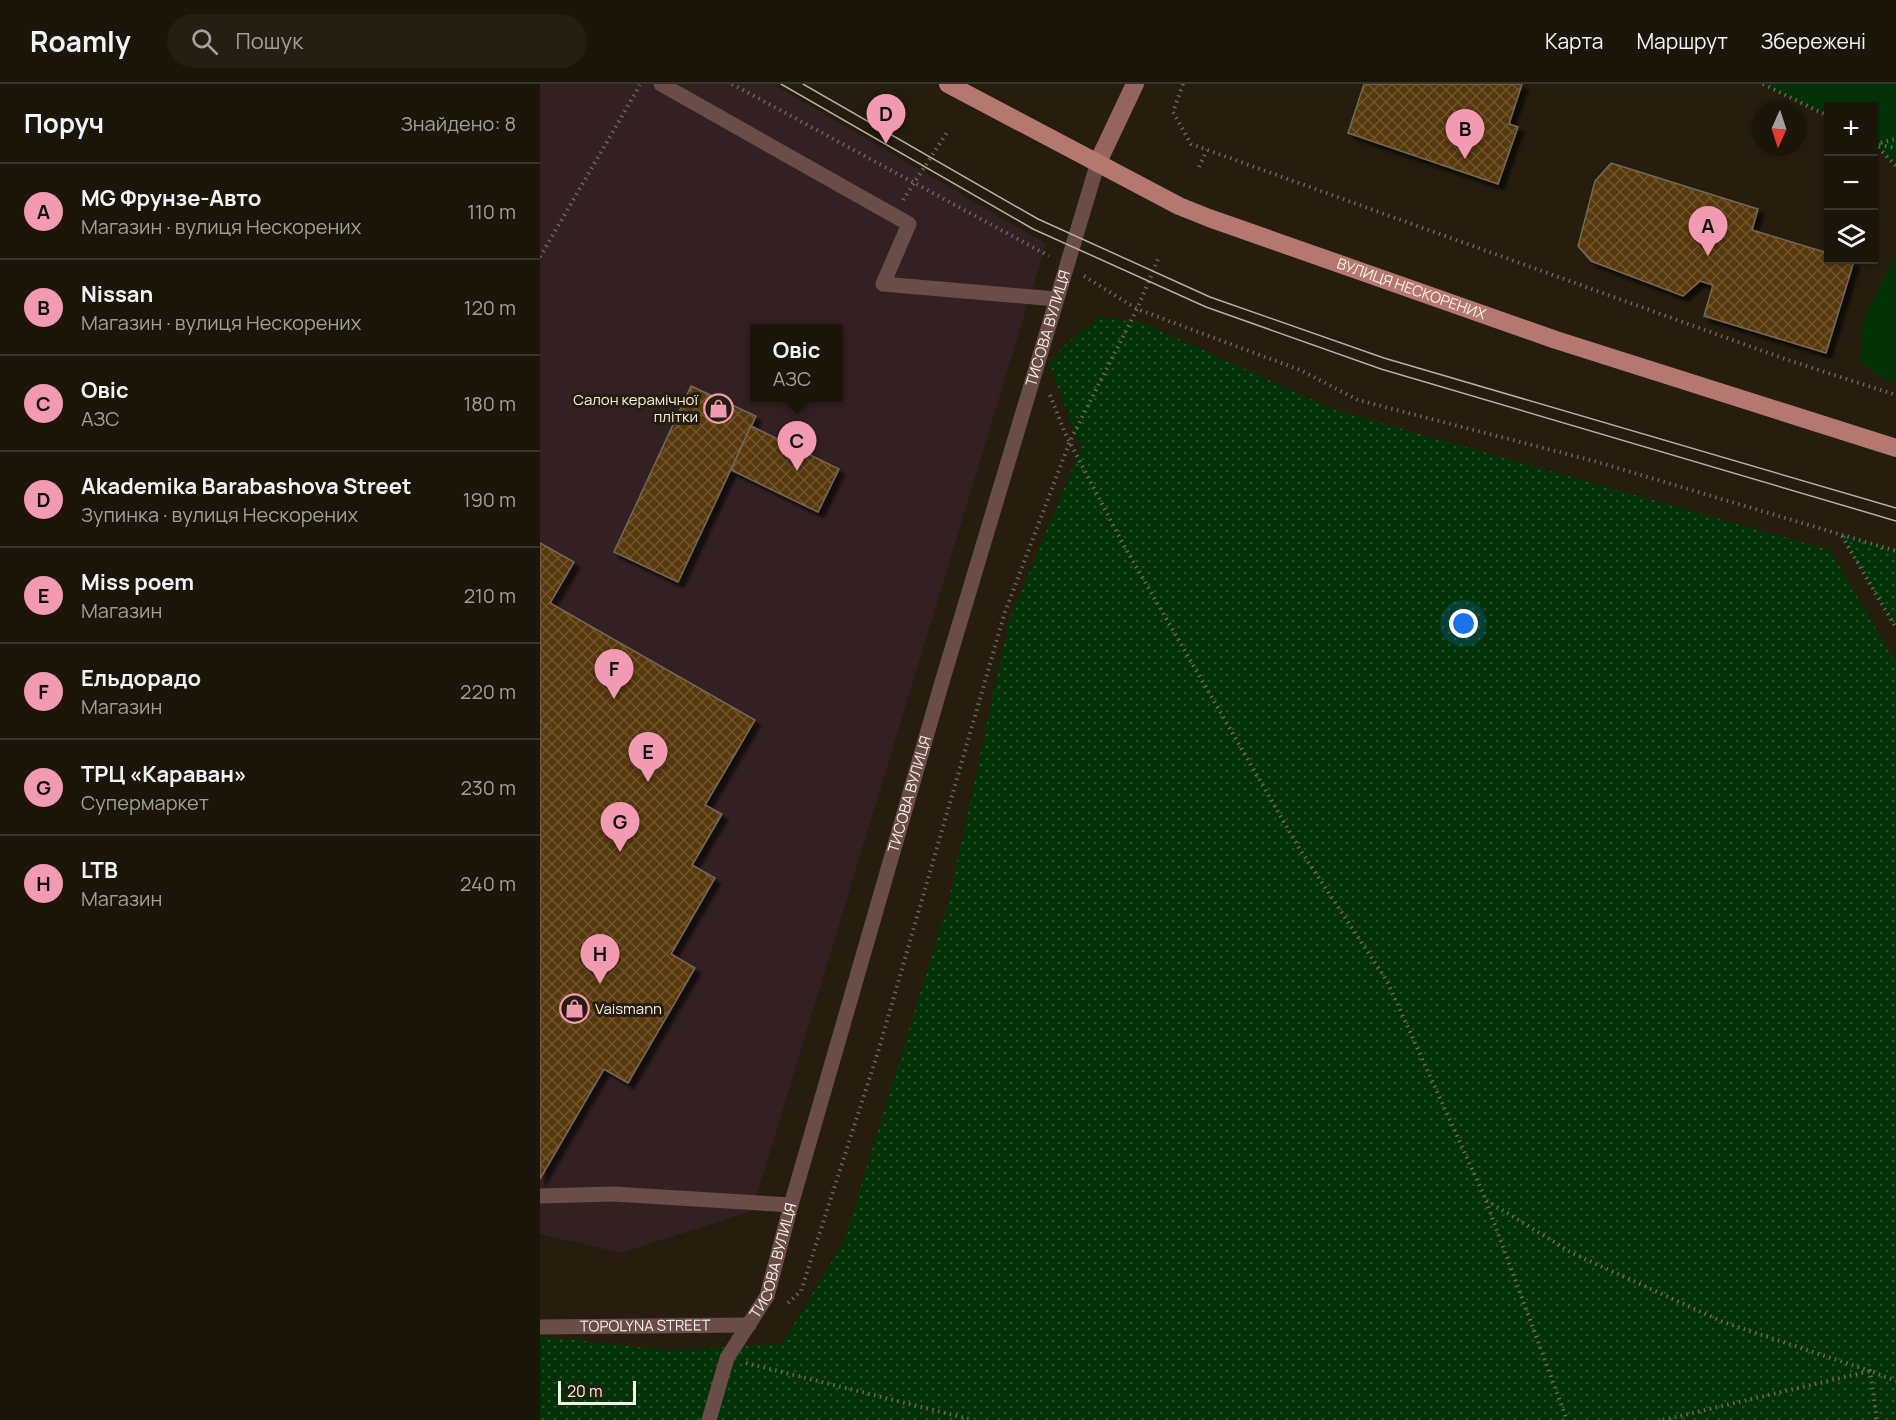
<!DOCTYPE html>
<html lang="uk">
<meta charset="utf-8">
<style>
body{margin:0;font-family:Manrope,sans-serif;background:#251f13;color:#f1f3f6}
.controls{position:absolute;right:18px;top:18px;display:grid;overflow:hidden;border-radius:0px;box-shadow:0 2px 4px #0004}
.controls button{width:54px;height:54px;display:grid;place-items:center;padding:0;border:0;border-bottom:2px solid #3a352b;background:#1c160a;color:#f1f3f6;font:30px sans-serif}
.compass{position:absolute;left:1212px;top:18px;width:54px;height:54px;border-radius:50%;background:#1c160a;box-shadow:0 2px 4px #0004;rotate:183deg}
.scale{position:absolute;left:18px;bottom:15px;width:78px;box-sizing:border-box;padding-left:6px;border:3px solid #f7f0e6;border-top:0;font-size:16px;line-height:21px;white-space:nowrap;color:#f7f0e6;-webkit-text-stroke:4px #261d0e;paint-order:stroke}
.you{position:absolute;left:924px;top:540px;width:21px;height:21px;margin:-15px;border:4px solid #fff;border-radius:50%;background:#1a73e8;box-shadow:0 0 0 9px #1a73e833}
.badge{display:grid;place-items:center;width:39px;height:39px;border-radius:50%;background:#f19ab1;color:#111;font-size:20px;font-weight:700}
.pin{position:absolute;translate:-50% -50px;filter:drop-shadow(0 2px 3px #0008)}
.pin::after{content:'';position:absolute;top:32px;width:21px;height:18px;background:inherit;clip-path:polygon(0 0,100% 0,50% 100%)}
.popup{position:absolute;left:210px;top:240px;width:93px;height:78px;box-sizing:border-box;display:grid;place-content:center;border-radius:0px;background:#1c160a;filter:drop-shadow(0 2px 4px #0005);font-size:20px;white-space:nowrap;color:#a09f9c}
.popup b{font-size:22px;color:#f1f3f6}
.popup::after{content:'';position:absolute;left:50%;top:100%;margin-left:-12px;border:12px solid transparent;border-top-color:#1c160a}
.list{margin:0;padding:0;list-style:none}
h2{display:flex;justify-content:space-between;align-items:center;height:78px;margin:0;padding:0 24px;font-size:26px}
h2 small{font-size:20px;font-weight:400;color:#a09f9c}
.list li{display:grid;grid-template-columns:39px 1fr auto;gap:18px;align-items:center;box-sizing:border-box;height:96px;padding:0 24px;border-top:2px solid #3a352b}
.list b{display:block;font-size:22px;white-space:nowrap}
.list p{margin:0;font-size:20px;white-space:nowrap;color:#a09f9c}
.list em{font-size:20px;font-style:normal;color:#a09f9c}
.icon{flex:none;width:33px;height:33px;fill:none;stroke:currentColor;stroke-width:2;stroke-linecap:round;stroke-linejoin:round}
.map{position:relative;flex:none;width:1356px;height:1336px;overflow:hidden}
header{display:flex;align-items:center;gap:36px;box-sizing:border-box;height:84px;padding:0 30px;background:#1c160a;border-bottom:2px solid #3a352b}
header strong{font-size:28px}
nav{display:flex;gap:33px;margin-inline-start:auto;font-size:21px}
.search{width:420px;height:54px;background:#251f13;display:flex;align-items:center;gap:15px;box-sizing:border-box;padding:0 21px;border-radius:33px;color:#a09f9c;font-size:22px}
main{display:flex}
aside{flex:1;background:#1c160a}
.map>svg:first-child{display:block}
</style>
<header>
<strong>Roamly</strong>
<div class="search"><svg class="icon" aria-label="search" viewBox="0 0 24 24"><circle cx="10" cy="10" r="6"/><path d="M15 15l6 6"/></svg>Пошук</div>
<nav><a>Карта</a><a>Маршрут</a><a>Збережені</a></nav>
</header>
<main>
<aside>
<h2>Поруч<small>Знайдено: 8</small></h2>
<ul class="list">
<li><span class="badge">A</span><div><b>MG Фрунзе-Авто</b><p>Магазин · вулиця Нескорених</p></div><em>110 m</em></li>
<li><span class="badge">B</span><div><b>Nissan</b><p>Магазин · вулиця Нескорених</p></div><em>120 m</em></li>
<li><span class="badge">C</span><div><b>Овіс</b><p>АЗС</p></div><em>180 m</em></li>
<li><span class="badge">D</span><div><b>Akademika Barabashova Street</b><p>Зупинка · вулиця Нескорених</p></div><em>190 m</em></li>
<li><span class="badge">E</span><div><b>Miss poem</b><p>Магазин</p></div><em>210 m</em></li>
<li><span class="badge">F</span><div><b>Ельдорадо</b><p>Магазин</p></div><em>220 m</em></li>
<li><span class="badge">G</span><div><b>ТРЦ «Караван»</b><p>Супермаркет</p></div><em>230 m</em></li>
<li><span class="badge">H</span><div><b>LTB</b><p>Магазин</p></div><em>240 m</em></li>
</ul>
</aside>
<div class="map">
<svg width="1356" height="1336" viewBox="0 0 1356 1336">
<defs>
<pattern id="grass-dots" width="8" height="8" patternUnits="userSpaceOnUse" patternTransform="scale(1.5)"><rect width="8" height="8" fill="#043208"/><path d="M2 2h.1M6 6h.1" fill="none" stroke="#29502c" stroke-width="1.8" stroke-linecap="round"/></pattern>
<pattern id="building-cross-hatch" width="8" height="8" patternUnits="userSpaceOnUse" patternTransform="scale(1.5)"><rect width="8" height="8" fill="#58390b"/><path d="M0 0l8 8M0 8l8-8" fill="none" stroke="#71562f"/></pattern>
<filter id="shadow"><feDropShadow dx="5.5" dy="5.5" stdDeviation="1.5" flood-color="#0009"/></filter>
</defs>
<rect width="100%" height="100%" fill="#261d0e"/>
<path fill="#332023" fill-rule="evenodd" d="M0 0H233L506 160 212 1127 81 1169 0 1150ZM215 244H299V314H215Z"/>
<g fill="url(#grass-dots)">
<polygon points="559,233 604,239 795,326 1290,466 1356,579 1356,1336 0,1336 0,1252 127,1266 242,1260 304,1157 409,816 469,537 541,364 509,279 528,258"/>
<polygon points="1301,451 1356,466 1356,544"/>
</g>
<g fill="#043208">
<polygon points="1223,0 1356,0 1356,82 1334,59 1334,22 1288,22 1288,32"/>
<polygon points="1356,167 1356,298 1345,296 1320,278 1323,238"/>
</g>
<g fill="url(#building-cross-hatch)" stroke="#746757" stroke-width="1.5" filter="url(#shadow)">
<polygon points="824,0 982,0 969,40 978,43 958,100 808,49"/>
<polygon points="1071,79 1218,125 1212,146 1288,169 1288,176 1314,177 1286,269 1164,232 1173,201 1160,197 1143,212 1051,177 1038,162 1055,97"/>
<polygon points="151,302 216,332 138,498 74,468"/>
<polygon points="211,342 299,385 278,428 191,386"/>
<polygon points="0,459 34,478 10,519 215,636 165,721 182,730 152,781 175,794 131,870 155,884 88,999 64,985 0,1095"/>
</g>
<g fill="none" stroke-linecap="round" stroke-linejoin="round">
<g stroke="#6d6558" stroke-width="4" stroke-dasharray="1.5 4.5" stroke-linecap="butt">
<polyline points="192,0 509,172"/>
<polyline points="643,0 633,28 651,60 1245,275 1356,311"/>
<polyline points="1223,0 1288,32"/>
<polyline points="1334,59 1356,82"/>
<polyline points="1335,60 1356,55"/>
<polyline points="1339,61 1356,64"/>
<polyline points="659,83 667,66"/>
<polyline points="363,116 408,47"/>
<polyline points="0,173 100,1"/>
<polyline points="544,192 597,225 760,286 818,316 1054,377 1356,467"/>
<polyline points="510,311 525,349 583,460 759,764 847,897 946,1116 1032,1169 1183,1238 1330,1287 1337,1336"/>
<polyline points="1302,452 1356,544"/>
<polyline points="0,638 11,644"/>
<polyline points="946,1117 1027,1336"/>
<polyline points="248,1219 261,1207 338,968 465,528 530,357 597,225 618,175"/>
<polyline points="206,1279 433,1336"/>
<polyline points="1123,1336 1330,1287 1356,1297"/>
</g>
<g stroke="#6a4c48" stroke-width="15">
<polyline points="121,0 369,140 343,200 516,215"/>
<polyline points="0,1112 73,1110 251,1121"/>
<path id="s1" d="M0 1243 209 1241"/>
<path id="s2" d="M169 1336 187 1274 227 1212 251 1121 402 598 558 78"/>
</g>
<polyline stroke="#94655f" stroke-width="18" points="558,78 595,0"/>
<path stroke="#b57871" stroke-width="18" id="s3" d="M408 0 639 122 669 134 1016 256 1356 364"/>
<g stroke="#b8b0a5" stroke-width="1.5">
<polyline points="241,0 493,145 666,223 841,285 1356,437"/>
<polyline points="263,0 498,135 670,213 844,274 1356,424"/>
</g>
</g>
<defs>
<symbol id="shop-ring" viewBox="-11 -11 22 22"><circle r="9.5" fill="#261d0e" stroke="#f19ab1" stroke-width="1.5"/><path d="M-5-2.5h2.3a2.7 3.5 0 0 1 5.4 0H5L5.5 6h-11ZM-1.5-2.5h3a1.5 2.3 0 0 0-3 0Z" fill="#f19ab1"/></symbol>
</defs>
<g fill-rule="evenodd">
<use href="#shop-ring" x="162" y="308" width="33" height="33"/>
<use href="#shop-ring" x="18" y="908" width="33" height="33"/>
</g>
<g text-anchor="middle" stroke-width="6" stroke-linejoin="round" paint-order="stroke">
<g font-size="15" fill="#f7f0e6" stroke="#261d0e">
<text dy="5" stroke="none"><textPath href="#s3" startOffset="508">ВУЛИЦЯ НЕСКОРЕНИХ</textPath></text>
<text dy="5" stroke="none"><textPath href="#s2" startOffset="1146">ТИСОВА ВУЛИЦЯ</textPath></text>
<text dy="5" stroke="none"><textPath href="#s2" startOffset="660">ТИСОВА ВУЛИЦЯ</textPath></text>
<text dy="5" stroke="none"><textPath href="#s2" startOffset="174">ТИСОВА ВУЛИЦЯ</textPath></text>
<text dy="5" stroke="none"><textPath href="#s1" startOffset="105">TOPOLYNA STREET</textPath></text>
</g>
<g font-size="15" fill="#f7f0e6" stroke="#261d0e" text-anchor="end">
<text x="158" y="321">Салон керамічної<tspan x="158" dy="17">плітки</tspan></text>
<text x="55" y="930" text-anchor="start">Vaismann</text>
</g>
</g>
</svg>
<div class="controls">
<button>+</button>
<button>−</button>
<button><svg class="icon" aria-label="layers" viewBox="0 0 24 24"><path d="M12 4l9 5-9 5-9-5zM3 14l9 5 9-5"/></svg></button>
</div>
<svg class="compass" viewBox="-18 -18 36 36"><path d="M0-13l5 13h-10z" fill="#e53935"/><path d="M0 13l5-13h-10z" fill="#a09f9c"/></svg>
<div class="scale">20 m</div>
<div class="you"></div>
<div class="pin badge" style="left:1168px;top:172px">A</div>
<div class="pin badge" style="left:925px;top:75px">B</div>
<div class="pin badge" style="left:257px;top:387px">C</div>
<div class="popup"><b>Овіс</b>АЗС</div>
<div class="pin badge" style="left:346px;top:60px">D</div>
<div class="pin badge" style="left:108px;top:698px">E</div>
<div class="pin badge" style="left:74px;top:615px">F</div>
<div class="pin badge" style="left:80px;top:768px">G</div>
<div class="pin badge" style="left:60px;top:900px">H</div>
</div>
</main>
